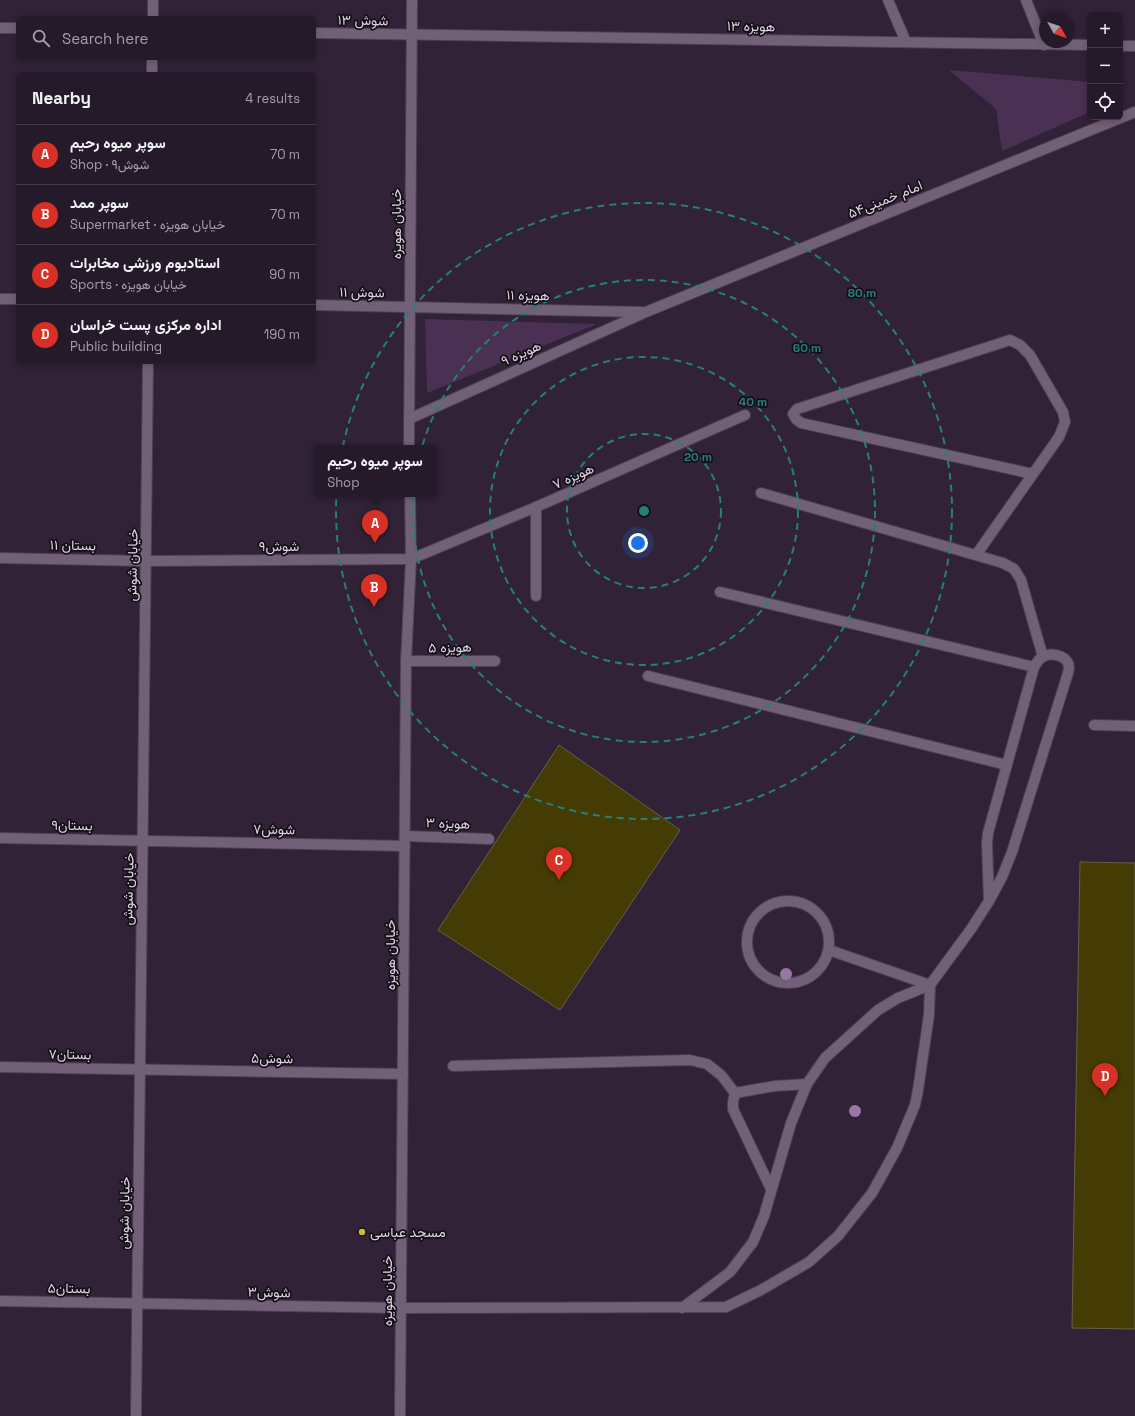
<!DOCTYPE html>
<meta charset="utf-8">
<style>
body{margin:0;font-family:"Space Grotesk",Vazirmatn,sans-serif;background:#312735;color:#f1f3f6}
.controls{position:absolute;right:12px;top:12px;display:grid;overflow:hidden;border-radius:6px;box-shadow:0 2px 6px #0003}
.controls button{width:36px;height:36px;display:grid;place-items:center;padding:0;border:0;border-bottom:1px solid #423846;background:#251a29;color:#f1f3f6;font:20px sans-serif}
.compass{position:absolute;left:1039px;top:12px;width:36px;height:36px;border-radius:50%;background:#251a29;box-shadow:0 2px 6px #0003;rotate:130deg}
.you{position:absolute;left:638px;top:543px;width:14px;height:14px;margin:-10px;border:3px solid #fff;border-radius:50%;background:#1a73e8;box-shadow:0 0 0 6px #1a73e833}
.badge{display:grid;place-items:center;width:26px;height:26px;border-radius:50%;background:#d93025;color:#fff;font-size:13px;font-weight:700}
.pin{position:absolute;translate:-50% -33px;filter:drop-shadow(0 1px 2px #0008)}
.pin::after{content:'';position:absolute;top:21px;width:14px;height:12px;background:inherit;clip-path:polygon(0 0,100% 0,50% 100%)}
.popup{position:absolute;left:313px;top:445px;width:124px;height:52px;box-sizing:border-box;display:grid;place-content:center;border-radius:6px;background:#251a29;filter:drop-shadow(0 1px 3px #0005);font-size:13px;white-space:nowrap;color:#a3a1a8}
.popup b{font-size:15px;color:#f1f3f6}
.popup::after{content:'';position:absolute;left:50%;top:100%;margin-left:-8px;border:8px solid transparent;border-top-color:#251a29}
.list{margin:0;padding:0;list-style:none}
h2{display:flex;justify-content:space-between;align-items:center;height:52px;margin:0;padding:0 16px;font-size:17px}
h2 small{font-size:13px;font-weight:400;color:#a3a1a8}
.list li{display:grid;grid-template-columns:26px 1fr auto;gap:12px;align-items:center;box-sizing:border-box;height:60px;padding:0 16px;border-top:1px solid #423846}
.list b{display:block;font-size:15px;white-space:nowrap}
.list p{margin:0;font-size:13px;white-space:nowrap;color:#a3a1a8}
.list em{font-size:13px;font-style:normal;color:#a3a1a8}
.icon{flex:none;width:22px;height:22px;fill:none;stroke:currentColor;stroke-width:2;stroke-linecap:round;stroke-linejoin:round}
.map{position:relative;flex:none;width:1135px;height:1416px;overflow:hidden}
.search{position:absolute;background:#251a29;box-shadow:0 2px 6px #0003;left:16px;top:16px;width:300px;height:44px;display:flex;align-items:center;gap:10px;box-sizing:border-box;padding:0 14px;border-radius:6px;color:#a3a1a8;font-size:15px}
.panel{position:absolute;background:#251a29;box-shadow:0 2px 6px #0003;left:16px;top:72px;width:300px;height:292px;border-radius:6px}
.map>svg:first-child{display:block}
</style>
<div class="map">
<svg width="1135" height="1416" viewBox="0 0 1135 1416">
<rect width="100%" height="100%" fill="#312237"/>
<g fill="#4a3052">
<polygon points="949,70 1090,82 1090,112 1002,151 996,109"/>
<polygon points="425,319 597,324 427,393"/>
</g>
<g fill="#453b05" stroke="#666044">
<polygon points="559,745 680,830 560,1010 438,930"/>
<polygon points="1080,862 1135,863 1135,1329 1072,1328"/>
</g>
<g fill="none" stroke-linecap="round" stroke-linejoin="round">
<defs>
<g id="service">
<polyline points="761,493 1003,563 1014,569 1021,580 1043,657"/>
<polyline points="976,555 1059,437 1065,422 1063,412 1030,355 1020,345 1010,340 797,409 793,414 796,419 801,423 1033,474"/>
<polyline points="720,592 1034,667"/>
<polyline points="406,661 495,661"/>
<polyline points="648,676 1007,765"/>
<polyline points="1094,725 1135,726"/>
<polyline points="405,836 489,839"/>
<circle cx="788" cy="942" r="41"/>
<polyline points="829,950 930,985"/>
<polyline points="453,1066 690,1060 707,1064 721,1075 735,1093 775,1086 807,1084"/>
<polyline points="735,1093 733,1102 733,1109 771,1189"/>
<path d="M401 1308 726 1307 761 1290 809 1262 838 1236 872 1193 897 1148 915 1105 918 1090 929 1015 930 985 971 929 989 901 1002 877 1012 852 1068 673C1069 670 1069 666 1068 663 1064 655 1050 652 1042 657 1039 659 1036 664 1034 667L988 833 987 843 989 901"/>
<polyline points="682,1308 730,1272 753,1242 764,1216 791,1123 807,1084 825,1058 878,1010 898,998 930,985"/>
</g>
<g id="minor">
<polyline points="888,0 906,42"/>
<polyline points="1026,0 1044,45"/>
<polyline points="153,18 153,0"/>
<polyline points="0,28 18,28"/>
<polyline points="314,33 1090,45"/>
<polyline points="1120,46 1135,46"/>
<polyline points="152,74 152,58"/>
<polyline points="0,299 18,299"/>
<polyline points="314,305 642,312"/>
<polyline points="409,419 646,312 1135,112"/>
<polyline points="409,448 412,0"/>
<polyline points="0,558 146,561 411,559 536,507 745,415"/>
<polyline points="536,596 536,507"/>
<polyline points="0,838 405,846"/>
<polyline points="0,1067 403,1074"/>
<polyline points="0,1301 401,1308"/>
<polyline points="136,1416 148,362"/>
<polyline points="400,1416 406,661 411,559 410,494"/>
</g>
</defs>
<use href="#service" stroke="#4c4051" stroke-width="12"/>
<use href="#minor" stroke="#4c4051" stroke-width="12"/>
<use href="#service" stroke="#726078" stroke-width="10"/>
<use href="#minor" stroke="#726078" stroke-width="10"/>
</g>
<g fill="#9778a2">
<circle cx="786" cy="974" r="6"/>
<circle cx="855" cy="1111" r="6"/>
</g>
<g fill="none" stroke="#24807a" stroke-width="2" stroke-dasharray="7 5">
<circle cx="644" cy="511" r="77"/>
<circle cx="644" cy="511" r="154"/>
<circle cx="644" cy="511" r="231"/>
<circle cx="644" cy="511" r="308"/>
</g>
<circle fill="#d0b736" stroke="#150f18" stroke-width="1.5" cx="362" cy="1232" r="4"/>
<g text-anchor="middle" stroke-width="3.5" stroke-linejoin="round" paint-order="stroke">
<g font-size="14" fill="#dfd5e2" stroke="#150f18">
<text transform="translate(363 20) rotate(1)" y="5">شوش ۱۳</text>
<text transform="translate(751 26) rotate(1)" y="5">هویزه ۱۳</text>
<text transform="translate(885 199) rotate(-22)" y="5">امام خمینی۵۴</text>
<text transform="translate(396 224) rotate(-90)" y="5">خیابان هویزه</text>
<text transform="translate(362 292) rotate(1)" y="5">شوش ۱۱</text>
<text transform="translate(528 295) rotate(1)" y="5">هویزه ۱۱</text>
<text transform="translate(521 353) rotate(-24)" y="5">هویزه ۹</text>
<text transform="translate(573 476) rotate(-24)" y="5">هویزه ۷</text>
<text transform="translate(73 545) rotate(1)" y="5">بستان ۱۱</text>
<text x="279" y="551">شوش۹</text>
<text transform="translate(132 565) rotate(-89)" y="5">خیابان شوش</text>
<text transform="translate(450 647) rotate(-1)" y="5">هویزه ۵</text>
<text transform="translate(448 823) rotate(2)" y="5">هویزه ۳</text>
<text transform="translate(72 825) rotate(1)" y="5">بستان۹</text>
<text transform="translate(274 829) rotate(1)" y="5">شوش۷</text>
<text transform="translate(128 889) rotate(-89)" y="5">خیابان شوش</text>
<text transform="translate(390 955) rotate(-90)" y="5">خیابان هویزه</text>
<text transform="translate(70 1054) rotate(1)" y="5">بستان۷</text>
<text transform="translate(272 1058) rotate(1)" y="5">شوش۵</text>
<text transform="translate(124 1213) rotate(-89)" y="5">خیابان شوش</text>
<text transform="translate(69 1288) rotate(1)" y="5">بستان۵</text>
<text transform="translate(387 1291) rotate(-90)" y="5">خیابان هویزه</text>
<text transform="translate(269 1292) rotate(1)" y="5">شوش۳</text>
</g>
<g font-size="14" fill="#dfd5e2" stroke="#150f18" text-anchor="start">
<text x="370" y="1237">مسجد عباسی</text>
</g>
</g>
<circle cx="644" cy="511" r="6" fill="#24807a" stroke="#150f18" stroke-width="2"/>
<g font-size="12" text-anchor="middle" font-weight="bold" fill="#24807a" stroke="#150f18" stroke-width="3.5" stroke-linejoin="round" paint-order="stroke">
<text x="862" y="297">80 m</text>
<text x="807" y="352">60 m</text>
<text x="753" y="406">40 m</text>
<text x="698" y="461">20 m</text>
</g>
</svg>
<div class="controls">
<button>+</button>
<button>−</button>
<button><svg class="icon" aria-label="locate" viewBox="0 0 24 24"><circle cx="12" cy="12" r="6"/><path d="M12 2v4M12 18v4M2 12h4M18 12h4"/></svg></button>
</div>
<svg class="compass" viewBox="-18 -18 36 36"><path d="M0-13l5 13h-10z" fill="#e53935"/><path d="M0 13l5-13h-10z" fill="#a3a1a8"/></svg>
<div class="you"></div>
<div class="pin badge" style="left:375px;top:543px">A</div>
<div class="popup"><b>سوپر میوه رحیم</b>Shop</div>
<div class="pin badge" style="left:374px;top:607px">B</div>
<div class="pin badge" style="left:559px;top:880px">C</div>
<div class="pin badge" style="left:1105px;top:1096px">D</div>
<div class="search"><svg class="icon" aria-label="search" viewBox="0 0 24 24"><circle cx="10" cy="10" r="6"/><path d="M15 15l6 6"/></svg>Search here</div>
<section class="panel">
<h2>Nearby<small>4 results</small></h2>
<ul class="list">
<li><span class="badge">A</span><div><b>سوپر میوه رحیم</b><p>Shop · شوش۹</p></div><em>70 m</em></li>
<li><span class="badge">B</span><div><b>سوپر ممد</b><p>Supermarket · خیابان هویزه</p></div><em>70 m</em></li>
<li><span class="badge">C</span><div><b>استادیوم ورزشی مخابرات</b><p>Sports · خیابان هویزه</p></div><em>90 m</em></li>
<li><span class="badge">D</span><div><b>اداره مرکزی پست خراسان</b><p>Public building</p></div><em>190 m</em></li>
</ul>
</section>
</div>
